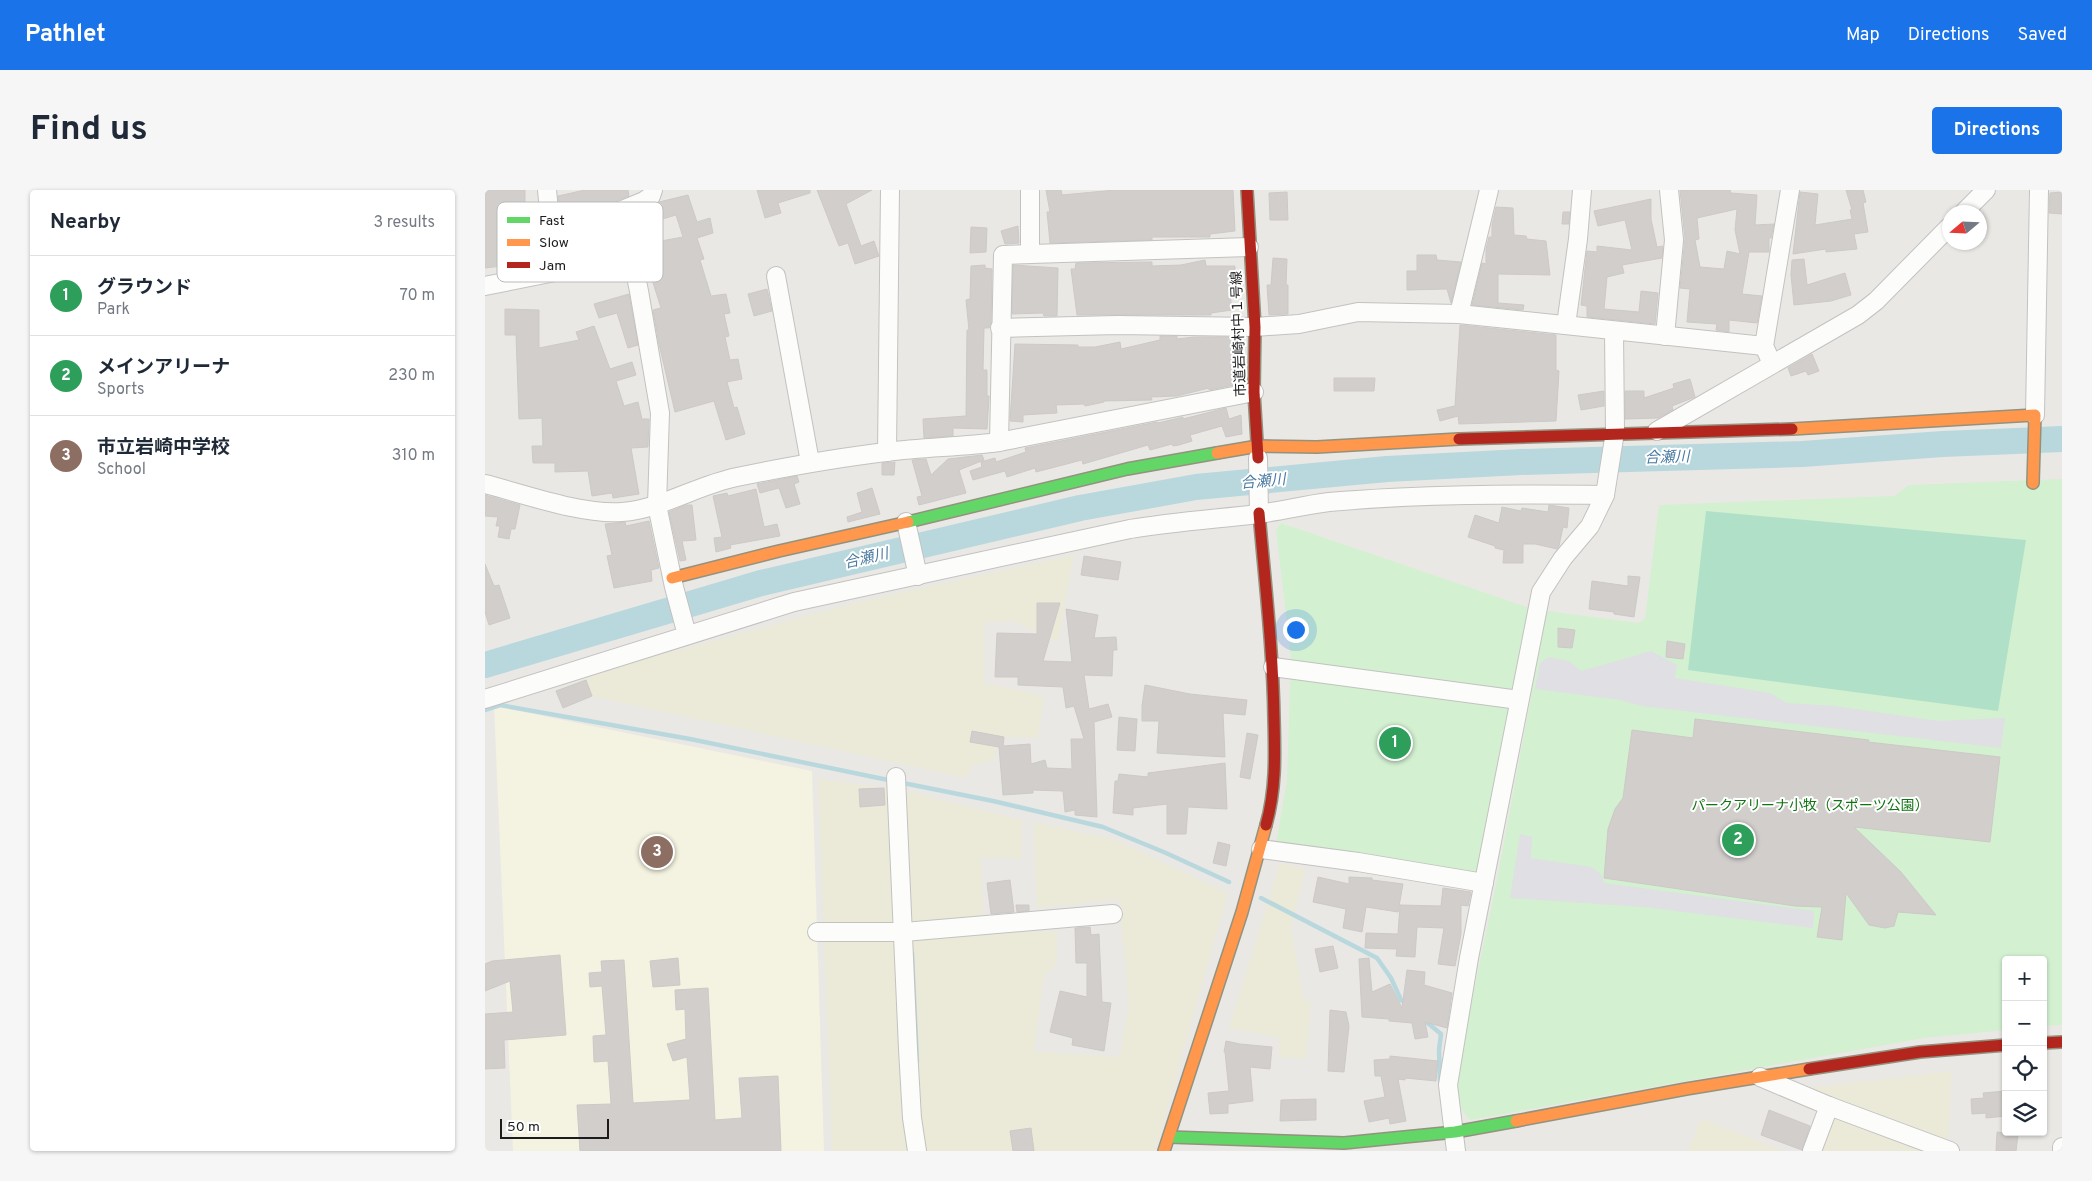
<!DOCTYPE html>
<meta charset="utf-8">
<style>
body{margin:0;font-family:Overpass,"Noto Sans JP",sans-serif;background:#f6f6f7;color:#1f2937}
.controls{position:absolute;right:15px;bottom:15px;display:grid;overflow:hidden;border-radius:5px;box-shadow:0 1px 4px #0004}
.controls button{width:45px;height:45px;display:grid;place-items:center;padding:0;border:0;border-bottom:1px solid #e0e1e3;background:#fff;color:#1f2937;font:25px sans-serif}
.compass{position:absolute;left:1457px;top:15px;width:45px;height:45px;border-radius:50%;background:#fff;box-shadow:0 1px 4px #0004;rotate:251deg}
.scale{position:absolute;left:15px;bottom:12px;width:109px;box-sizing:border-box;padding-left:5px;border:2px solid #1c1c1c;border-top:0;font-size:14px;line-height:18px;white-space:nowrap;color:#1c1c1c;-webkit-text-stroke:4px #fff;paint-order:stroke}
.you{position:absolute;left:810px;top:439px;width:18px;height:18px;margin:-12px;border:4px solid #fff;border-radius:50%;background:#1a73e8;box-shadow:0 0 0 8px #1a73e833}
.badge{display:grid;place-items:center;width:32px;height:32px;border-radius:50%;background:#1a73e8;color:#fff;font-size:16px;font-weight:700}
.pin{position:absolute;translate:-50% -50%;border:2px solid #fff;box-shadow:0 1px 5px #0006}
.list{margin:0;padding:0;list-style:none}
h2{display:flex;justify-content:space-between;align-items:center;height:65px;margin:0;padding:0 20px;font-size:21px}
h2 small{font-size:16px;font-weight:400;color:#747a83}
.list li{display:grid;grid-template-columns:32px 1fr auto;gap:15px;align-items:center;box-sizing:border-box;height:80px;padding:0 20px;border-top:1px solid #e0e1e3}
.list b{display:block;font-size:19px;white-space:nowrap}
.list p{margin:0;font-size:16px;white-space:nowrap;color:#747a83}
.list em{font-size:16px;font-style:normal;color:#747a83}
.icon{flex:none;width:28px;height:28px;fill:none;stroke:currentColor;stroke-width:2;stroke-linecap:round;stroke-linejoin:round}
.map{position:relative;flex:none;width:1577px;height:961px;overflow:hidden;border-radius:5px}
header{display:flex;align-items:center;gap:30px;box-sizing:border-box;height:70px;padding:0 25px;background:#1a73e8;color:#fff}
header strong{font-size:24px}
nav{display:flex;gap:28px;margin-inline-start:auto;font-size:18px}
.intro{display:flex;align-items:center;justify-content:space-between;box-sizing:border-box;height:120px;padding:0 30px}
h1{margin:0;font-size:35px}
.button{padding:12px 22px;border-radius:5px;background:#1a73e8;color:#fff;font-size:18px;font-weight:700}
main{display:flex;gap:30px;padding:0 30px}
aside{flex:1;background:#fff;border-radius:5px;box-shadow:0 1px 4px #0004}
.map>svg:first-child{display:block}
</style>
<header>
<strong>Pathlet</strong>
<nav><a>Map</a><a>Directions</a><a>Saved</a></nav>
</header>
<div class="intro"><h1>Find us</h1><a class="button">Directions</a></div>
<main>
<aside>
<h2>Nearby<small>3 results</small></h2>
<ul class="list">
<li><span class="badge" style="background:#2e9e5b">1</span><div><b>グラウンド</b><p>Park</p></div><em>70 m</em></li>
<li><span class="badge" style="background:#2e9e5b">2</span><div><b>メインアリーナ</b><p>Sports</p></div><em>230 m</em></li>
<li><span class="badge" style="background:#8d6e63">3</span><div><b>市立岩崎中学校</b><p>School</p></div><em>310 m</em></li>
</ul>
</aside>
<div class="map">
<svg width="1577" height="961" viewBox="0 0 1577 961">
<rect width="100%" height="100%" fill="#eae8e5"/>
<polygon fill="#f4f2e0" points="9,516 327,581 339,961 28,961"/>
<g fill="#ebead8">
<polygon points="589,365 573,451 527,431 499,432 499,493 559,506 553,548 514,547 509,570 487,576 481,588 74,499 138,475 373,412"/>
<polygon points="333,588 426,602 537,630 536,669 496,667 499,743 572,741 572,774 559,786 549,861 635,867 644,812 634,709 552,718 548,632 630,650 743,703 670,961 347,961"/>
<polygon points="795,673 820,679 806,738 819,811 826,811 821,869 794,867 794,848 744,838"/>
<polygon points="1467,881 1462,961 1331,961 1346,921 1309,900"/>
<polygon points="1216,928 1298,961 1203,961"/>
</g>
<g fill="#d3f0d1">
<path d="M1577 289V835L1558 836V770H1521V840L1439 848 985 930C971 917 973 899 972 881L1011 695 1062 421 1153 433 1160 429 1174 315 1409 306 1424 295Z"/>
<polygon points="796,333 1045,418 994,686 791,654 802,590 806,467 791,340"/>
</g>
<polygon fill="#b1e0c9" points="1221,321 1541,350 1513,521 1203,480"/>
<g fill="#dfdfe4">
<polygon points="1166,461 1192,475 1190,488 1285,503 1302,513 1351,516 1453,531 1520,528 1516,558 1156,516 1135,510 1050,499 1055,473 1064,467 1084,471 1096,481"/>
<polygon points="1035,644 1047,647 1046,668 1107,677 1116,684 1119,693 1329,721 1328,738 1158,717 1025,708"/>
</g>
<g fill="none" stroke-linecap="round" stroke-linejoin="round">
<g stroke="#b9d8dd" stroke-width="4.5">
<polyline points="0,520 15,515 205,549 408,591"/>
<polyline points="418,593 508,611 618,637 681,663 744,692"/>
<polyline points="776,708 892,768 906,788 916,810 921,813"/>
<polyline points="427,763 432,872"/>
<polyline points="938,829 956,844 954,860 955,891"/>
</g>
<polyline stroke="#b9d8dd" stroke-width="26" points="0,475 276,393 595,318 711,297 902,279 1036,272 1317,264 1458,254 1577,249"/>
</g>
<g fill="#d1cecc" stroke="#cdc9c6" fill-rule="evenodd">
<polygon points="0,0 40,0 40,40 55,36 56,50 54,50 58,73 49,75 40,44 14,54 17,76 0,78"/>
<polygon points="100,0 143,0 144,6 133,10 127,17 131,43 98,53 88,21 75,24 73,6"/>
<polygon points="272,0 325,0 325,3 293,13 296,23 280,28"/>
<polygon points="332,0 387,0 361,14 376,56 389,51 394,66 370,74 363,53 354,56"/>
<polygon points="561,0 576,0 577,5 630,0 748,0 750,41 725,44 725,47 667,47 667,50 565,53 562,22 565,22"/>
<path d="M1195 0H1245L1246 3 1272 5 1270 35 1289 34 1286 48H1284V62H1264L1257 104 1277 106 1272 133 1244 130V142L1231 140 1232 134 1202 132 1205 99 1195 98 1200 49ZM1252 19 1250 40 1255 64 1242 61 1239 79 1215 77 1210 50 1214 49 1212 28Z"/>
<polygon points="1361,0 1378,0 1381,12 1378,13 1383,42 1369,44 1372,59 1341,62 1341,59 1308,64 1315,2 1333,4 1330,35 1367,29 1365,20 1367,20"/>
<polygon points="802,2 803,30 785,30 784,3"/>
<polygon points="1577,2 1577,24 1564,23 1565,3"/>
<polygon points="203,5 212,32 225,28 228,43 212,48 219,69 215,70 226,106 241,104 245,123 239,124 244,146 240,147 245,170 253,169 257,189 242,192 249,218 252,217 260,244 241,250 229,211 190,222 174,154 168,120 176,118 165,83 171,81 165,53 198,47 191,25 151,37 149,26 165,20 174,12"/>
<polygon points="1166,9 1166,29 1172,57 1178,56 1177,68 1137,75 1139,83 1122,87 1119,119 1154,122 1156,101 1173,103 1170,134 1102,127 1102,116 1096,115 1102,61 1112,62 1112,56 1147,60 1140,30 1113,36 1109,21"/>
<polygon points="1011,17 1028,18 1029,45 1041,46 1042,49 1061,51 1065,85 1013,84 1013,113 1039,115 1038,120 987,115 997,73 1001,74 1001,59 1004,47 1007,47 1007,35"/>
<polygon points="1078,22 1085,22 1084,34 1077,34"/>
<polygon points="533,36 534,53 520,54 516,41"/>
<polygon points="486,37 502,38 501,62 485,63"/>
<polygon points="932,65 951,65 952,70 976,72 966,113 962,99 922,100 922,81 932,81"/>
<polygon points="788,68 802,69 801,95 803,95 803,124 784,125 782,95 786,95"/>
<polygon points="1319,69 1322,95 1360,83 1366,105 1346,111 1309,115 1306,85 1307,70"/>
<polygon points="720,70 721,76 750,76 750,83 752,83 753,96 744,96 747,120 726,123 726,125 592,125 586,79 590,79 591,73 667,72 667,76 696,75"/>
<polygon points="500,75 500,78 507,79 506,133 504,138 499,138 498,180 502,180 502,206 504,206 502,239 468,238 468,246 439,248 438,229 481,226 482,140 484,140 481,110 485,109 486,76"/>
<polygon points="528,75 573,78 572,126 559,126 558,123 527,124"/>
<polygon points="282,99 287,121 269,126 263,104"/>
<polygon points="144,104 153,155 143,158 132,123 114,128 109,114"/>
<polygon points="20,119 54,120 54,158 94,150 91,142 109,136 125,179 147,172 151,185 131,191 139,216 153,212 157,229 164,229 163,257 146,258 154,304 128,308 127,303 107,306 103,281 70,282 70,273 48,273 47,256 58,256 57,228 34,229 31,145 20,145"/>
<polygon points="975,135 1071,145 1071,180 1074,181 1071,231 974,234 973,226 955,231 952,220 970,216"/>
<polygon points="675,146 692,146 692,149 709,147 747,147 748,178 752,177 754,194 724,200 724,198 692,206 666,207 667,210 619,211 619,212 600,216 599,214 571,215 572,223 538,225 538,232 525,231 530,154 593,155 593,157 610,157 635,152 636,159 675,150"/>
<polygon points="1327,164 1334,181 1323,185 1321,181 1306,186 1303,178"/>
<polygon points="849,188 890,188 889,201 849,201"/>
<polygon points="1205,189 1210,207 1187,216 1188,220 1173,228 1140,229 1140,201 1159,201 1159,208 1189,198 1188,194"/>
<polygon points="1119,201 1119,216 1096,220 1093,205"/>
<polygon points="741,218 744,229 756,225 757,244 741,247 737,236 705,245 707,251 694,255 688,256 687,254 665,260 663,255 598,274 597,270 551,282 550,278 522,287 520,281 488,290 485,281 497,277 496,272 510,268 511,272 541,262 540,258 672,232 673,233 698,227 698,229"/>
<polygon points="497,265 499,270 474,280 481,303 434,315 432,307 437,306 427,270 441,269 446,285 463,269"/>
<polygon points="410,272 409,285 397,285 397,273"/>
<polygon points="312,286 314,292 309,294 315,314 301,318 294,298 275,303 272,294"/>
<polygon points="387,298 395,324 363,332 362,327 377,322 372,303"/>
<polygon points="271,299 279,337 292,334 295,346 245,355 246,358 231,362 229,348 237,347 228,306 242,303 243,306"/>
<polygon points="0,305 35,315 30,339 26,339 24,349 13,347 15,336 11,336 13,327 0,326"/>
<polygon points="201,315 207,315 211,350 197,351 201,370 195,371 184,322"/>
<polygon points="1064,315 1084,318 1082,338 1078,337 1074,356 1072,359 1050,354 1038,354 1038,373 1018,373 1019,360 1010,358 1010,356 983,347 990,325 1014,333 1017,317 1036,321 1037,318 1063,322"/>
<polygon points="164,331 174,378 166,380 167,391 129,398 122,366 127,365 120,334 140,332 141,336"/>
<polygon points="599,366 636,372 633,390 596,385"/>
<polygon points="0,374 9,396 14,395 25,428 4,435 0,422"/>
<polygon points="1143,386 1155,387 1149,427 1129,424 1129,422 1104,419 1107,391 1143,396"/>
<polygon points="552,413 575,413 558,471 587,472 581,419 613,425 609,448 631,447 632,460 628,460 627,486 599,485 604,519 623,514 627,527 609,532 612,627 590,625 590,620 580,622 578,601 548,600 548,603 518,605 514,557 485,552 487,541 519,547 518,556 545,554 546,574 560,570 562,578 587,579 586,549 599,549 589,516 581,518 578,497 533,495 533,487 510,487 512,443 552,444"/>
<polygon points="1073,438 1090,440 1087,458 1073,457"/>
<polygon points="1182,451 1200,454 1198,469 1181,467"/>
<polygon points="101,490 107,506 78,518 71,501"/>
<polygon points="660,495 705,504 762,510 760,525 738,523 740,567 672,563 674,531 657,531 657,516"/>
<polygon points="634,527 652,529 650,561 632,560"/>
<polygon points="1210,529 1384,550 1383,552 1515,567 1505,652 1369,637 1416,682 1451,725 1413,722 1409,736 1400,738 1384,735 1361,703 1357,750 1332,747 1337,717 1310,716 1119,688 1123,639 1130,619 1138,608 1147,540 1208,548"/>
<polygon points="762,543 773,545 765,589 755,587"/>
<polygon points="740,573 742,619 703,617 701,644 682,644 682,614 648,618 648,625 628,623 630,591 633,591 634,584 663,587 663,583"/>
<polygon points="399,598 400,615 375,617 374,599"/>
<polygon points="733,652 745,655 741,676 728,673"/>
<polygon points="833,687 864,694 864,687 887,688 887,690 918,694 913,722 881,717 877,742 858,738 861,719 828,712"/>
<polygon points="525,690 529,722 506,724 502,693"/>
<polygon points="958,698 986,702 983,716 976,715 976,744 970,776 953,774 959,738 932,737 930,767 911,766 912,759 880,758 881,743 913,744 915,715 956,716"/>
<polygon points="531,715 544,715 544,721 532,722"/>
<polygon points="605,737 606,745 614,744 617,812 626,813 619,861 587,855 588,848 565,842 575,801 602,807 602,773 591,773 590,738"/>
<polygon points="848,756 853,778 835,782 830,759"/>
<polygon points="75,765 81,845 19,850 20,878 0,879 0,824 28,822 25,791 0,801 0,774 7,771"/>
<polygon points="193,768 195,795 168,797 165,771"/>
<polygon points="884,768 887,802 905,794 917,818 922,780 940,782 939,795 967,803 962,838 940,832 943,847 930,849 927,833 904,831 904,829 877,827 874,769"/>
<polygon points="139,770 148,913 205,910 202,867 188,871 182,854 201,849 200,819 191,820 190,800 223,798 230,930 257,928 254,888 293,886 296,961 95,961 92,915 126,914 123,871 109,872 108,846 121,845 117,796 105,797 104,783 117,782 116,771"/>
<polygon points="845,820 861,822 864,836 859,882 843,881"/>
<polygon points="741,851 755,854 787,857 785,879 765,877 768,911 743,914 743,923 725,924 723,903 744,901 740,862 739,862"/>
<polygon points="905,866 953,871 951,891 920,888 920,890 913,889 921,931 905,934 904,928 884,932 879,911 900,907 896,886 890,886 889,870 905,869"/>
<polygon points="1521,901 1521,926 1501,928 1501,923 1487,924 1486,909 1499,908 1498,903"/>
<polygon points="831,909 831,930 795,931 796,910"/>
<polygon points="1284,920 1325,936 1317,960 1276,945"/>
<polygon points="546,938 549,961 528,961 525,941"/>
<polygon points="1512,942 1533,945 1531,961 1511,961"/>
</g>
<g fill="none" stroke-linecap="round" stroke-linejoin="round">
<defs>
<g id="street">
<polyline points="62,0 70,82"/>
<polyline points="168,0 166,6 159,11 137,20 154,101 175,223 172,315 189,397 202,445"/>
<polyline points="1479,22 1501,0"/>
<polyline points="545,64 545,0"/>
<polyline points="291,86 325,272"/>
<polyline points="0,96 70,82 145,60"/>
<polyline points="974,124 1004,0"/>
<polyline points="1081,135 1093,49 1097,0"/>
<polyline points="515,138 632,135 770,137 814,134 873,122 974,124 1279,156"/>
<polyline points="1180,146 1189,50 1184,0"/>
<polyline points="1284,167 1279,156 1305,0"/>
<polyline points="1550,225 1554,0"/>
<polyline points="1172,241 1373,125 1391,111 1464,37"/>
<polyline points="514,252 518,65 764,57"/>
<polyline points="402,262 405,0"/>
<polyline points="773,268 774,323"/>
<path d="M0 294C39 304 97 325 137 322 177 319 212 295 252 287 301 277 351 268 401 262 439 257 476 257 514 252L769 202"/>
<polyline points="421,332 433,386"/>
<polyline points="788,477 1034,510"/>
<path d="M0 509 309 412 645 339C687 332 730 329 773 324 796 321 820 315 844 312 935 304 1028 304 1120 305"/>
<polyline points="411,587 423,859 427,928 432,961"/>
<polyline points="776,659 873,672 999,693"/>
<polyline points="332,742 419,742 628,724"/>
<polyline points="1275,887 1344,916 1465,961"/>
<polyline points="971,961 963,895 984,768 1056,402 1078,368 1105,336 1120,305 1130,242 1129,141"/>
<polyline points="1327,961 1344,916"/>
<polyline points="1577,961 1577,957"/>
</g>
<g id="fast">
<polyline points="423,332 642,279 732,263"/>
<polyline points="684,947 859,953 970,942 1031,931"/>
</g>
<g id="slow">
<polyline points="1307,239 1550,225 1548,293"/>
<polyline points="732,263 773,256 832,257 974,249"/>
<polyline points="187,388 294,361 423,332"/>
<polyline points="1031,931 1201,899 1324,879"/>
<polyline points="679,961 757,722 781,635"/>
</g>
<g id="jam">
<polyline points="762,0 770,137 769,202 773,268"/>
<polyline points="974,249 1307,239"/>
<path d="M774 323C780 392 788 460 789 529 790 565 791 600 781 635"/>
<polyline points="1558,853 1577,852"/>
<polyline points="1324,879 1435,862 1521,855"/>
</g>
</defs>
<use href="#street" stroke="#c3c2c1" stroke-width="20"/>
<use href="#fast" stroke="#93927e" stroke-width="14"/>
<use href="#slow" stroke="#93927e" stroke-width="14"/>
<use href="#jam" stroke="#93927e" stroke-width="14"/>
<use href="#street" stroke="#fcfcfb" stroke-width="18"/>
<use href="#fast" stroke="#63d668" stroke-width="11"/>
<use href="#slow" stroke="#ff974d" stroke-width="11"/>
<use href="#jam" stroke="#b3261e" stroke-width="11"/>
</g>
<g text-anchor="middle" stroke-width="4" stroke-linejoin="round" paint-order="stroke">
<g font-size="14" fill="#1c1c1c" stroke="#fff">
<text transform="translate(753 144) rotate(-92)" y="5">市道岩崎村中１号線</text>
</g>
<g font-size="14" fill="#107411" stroke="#fff">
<text x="1325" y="620">パークアリーナ小牧（スポーツ公園）</text>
</g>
<g font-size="15" font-style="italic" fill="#4a7aa0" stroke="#fff">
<text transform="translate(1182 267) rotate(-2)" y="5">合瀬川</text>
<text transform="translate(778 291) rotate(-5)" y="5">合瀬川</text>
<text transform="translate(381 368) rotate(-13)" y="5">合瀬川</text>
</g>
</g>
<rect x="12" y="12" width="166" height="80" rx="8" fill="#fff" stroke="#bbb" stroke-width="1"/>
<rect x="22" y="27" width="23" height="6" fill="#63d668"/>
<rect x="22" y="49" width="23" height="7" fill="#ff974d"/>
<rect x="22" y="72" width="23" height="6" fill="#b3261e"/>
<g font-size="14" fill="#1c1c1c">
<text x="54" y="35">Fast</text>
<text x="54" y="57">Slow</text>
<text x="54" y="80">Jam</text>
</g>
</svg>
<div class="controls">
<button>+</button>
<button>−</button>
<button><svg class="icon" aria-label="locate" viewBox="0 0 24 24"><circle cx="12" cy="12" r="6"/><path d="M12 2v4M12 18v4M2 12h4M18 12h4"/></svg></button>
<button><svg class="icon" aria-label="layers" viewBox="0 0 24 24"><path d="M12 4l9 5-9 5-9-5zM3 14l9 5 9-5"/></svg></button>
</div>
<svg class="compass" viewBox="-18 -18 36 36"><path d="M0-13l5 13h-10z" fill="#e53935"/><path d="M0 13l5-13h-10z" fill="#747a83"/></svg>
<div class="scale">50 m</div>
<div class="you"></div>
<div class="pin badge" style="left:910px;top:553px;background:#2e9e5b">1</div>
<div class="pin badge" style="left:1253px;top:650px;background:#2e9e5b">2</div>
<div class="pin badge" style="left:172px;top:662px;background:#8d6e63">3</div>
</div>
</main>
